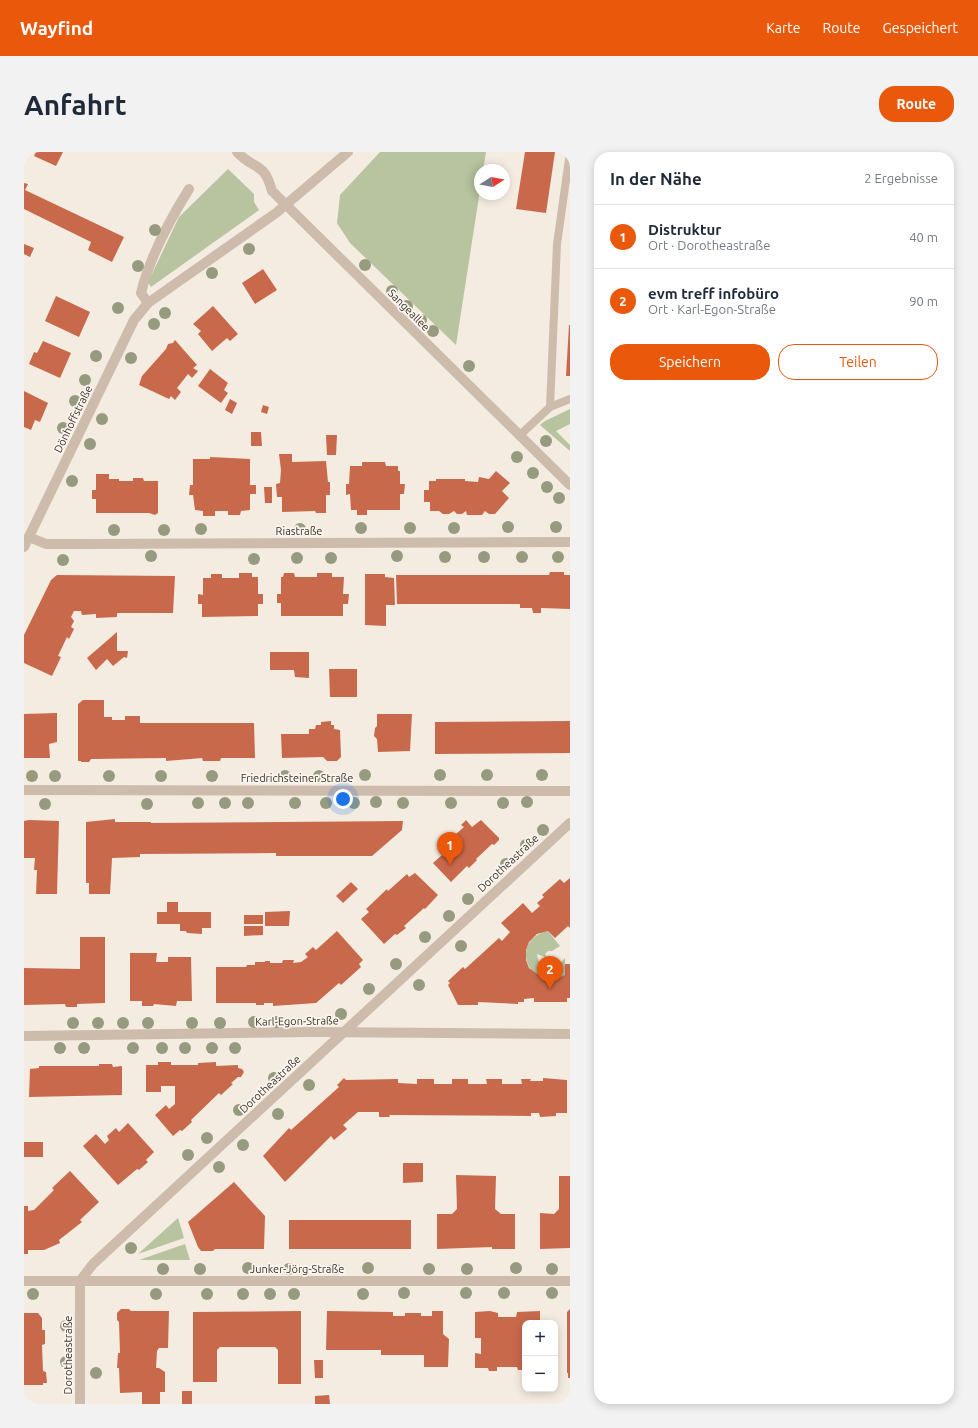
<!DOCTYPE html>
<html lang="de">
<meta charset="utf-8">
<style>
body{margin:0;font-family:Ubuntu,sans-serif;background:#f2f2f3;color:#1f2937}
.controls{position:absolute;right:12px;bottom:12px;display:grid;overflow:hidden;border-radius:8px;box-shadow:0 2px 10px #0003}
.controls button{width:36px;height:36px;display:grid;place-items:center;padding:0;border:0;border-bottom:1px solid #e0e1e3;background:#fff;color:#1f2937;font:20px sans-serif}
.compass{position:absolute;left:450px;top:12px;width:36px;height:36px;border-radius:50%;background:#fff;box-shadow:0 2px 10px #0003;rotate:79deg}
.you{position:absolute;left:319px;top:647px;width:14px;height:14px;margin:-10px;border:3px solid #fff;border-radius:50%;background:#1a73e8;box-shadow:0 0 0 6px #1a73e833}
.badge{display:grid;place-items:center;width:26px;height:26px;border-radius:50%;background:#ea580c;color:#fff;font-size:13px;font-weight:700}
.pin{position:absolute;translate:-50% -33px;filter:drop-shadow(0 1px 2px #0008)}
.pin::after{content:'';position:absolute;top:21px;width:14px;height:12px;background:inherit;clip-path:polygon(0 0,100% 0,50% 100%)}
.list{margin:0;padding:0;list-style:none}
h2{display:flex;justify-content:space-between;align-items:center;height:52px;margin:0;padding:0 16px;font-size:17px}
h2 small{font-size:13px;font-weight:400;color:#747a83}
.list li{display:grid;grid-template-columns:26px 1fr auto;gap:12px;align-items:center;box-sizing:border-box;height:64px;padding:0 16px;border-top:1px solid #e0e1e3}
.list b{display:block;font-size:15px;white-space:nowrap}
.list p{margin:0;font-size:13px;white-space:nowrap;color:#747a83}
.list em{font-size:13px;font-style:normal;color:#747a83}
.actions{display:flex;gap:8px;padding:12px 16px}
.actions a{flex:1;padding:9px 0;border:1px solid #ea580c;border-radius:16px;text-align:center;font-size:14px;color:#ea580c}
.actions .main{background:#ea580c;color:#fff}
.map{position:relative;flex:none;width:546px;height:1252px;overflow:hidden;border-radius:16px}
header{display:flex;align-items:center;gap:24px;box-sizing:border-box;height:56px;padding:0 20px;background:#ea580c;color:#fff}
header strong{font-size:19px}
nav{display:flex;gap:22px;margin-inline-start:auto;font-size:14px}
.intro{display:flex;align-items:center;justify-content:space-between;box-sizing:border-box;height:96px;padding:0 24px}
h1{margin:0;font-size:28px}
.button{padding:10px 18px;border-radius:16px;background:#ea580c;color:#fff;font-size:14px;font-weight:700}
main{display:flex;gap:24px;padding:0 24px}
aside{flex:1;background:#fff;border-radius:16px;box-shadow:0 2px 10px #0003}
.map>svg:first-child{display:block}
</style>
<header>
<strong>Wayfind</strong>
<nav><a>Karte</a><a>Route</a><a>Gespeichert</a></nav>
</header>
<div class="intro"><h1>Anfahrt</h1><a class="button">Route</a></div>
<main>
<div class="map">
<svg width="546" height="1252" viewBox="0 0 546 1252">
<rect width="100%" height="100%" fill="#f4ebe1"/>
<g fill="#b8c4a0">
<polygon points="356,0 462,0 459,18 456,18 456,38 432,193 326,91 313,71 316,43"/>
<polygon points="204,17 230,42 230,50 235,58 127,135 124,130 127,124 155,65"/>
<polygon points="546,257 546,272 532,279 546,293 546,299 516,273 521,269"/>
<path d="M524 779 536 794 528 799H524L521 802 523 806 513 802C515 820 532 818 541 806V823C504 841 484 788 524 779Z"/>
<polygon points="154,1066 160,1086 114,1102"/>
<polygon points="161,1092 166,1108 115,1108"/>
</g>
<g fill="#c8694b">
<polygon points="12,0 39,0 32,14 10,4"/>
<polygon points="501,0 531,0 522,61 492,57"/>
<polygon points="0,31 4,32 1,38 100,85 88,110 64,98 67,90 0,57"/>
<polygon points="0,92 10,96 6,105 0,102"/>
<polygon points="239,117 253,138 231,152 218,131"/>
<polygon points="32,144 66,160 55,185 21,169"/>
<polygon points="189,154 214,182 206,189 203,186 188,199 174,182 177,179 169,172"/>
<polygon points="545,173 546,173 546,224 542,224"/>
<polygon points="151,188 173,213 169,216 174,219 168,226 164,222 153,236 157,240 151,248 147,244 145,247 115,233 118,224 142,197 144,192 149,191"/>
<polygon points="19,189 47,201 36,226 5,212 10,200 13,201"/>
<polygon points="186,217 204,231 200,238 204,241 197,251 174,234"/>
<polygon points="0,239 24,251 16,270 11,268 7,278 0,275"/>
<polygon points="206,247 213,251 208,262 201,258"/>
<polygon points="239,253 245,255 243,262 237,260"/>
<polygon points="227,280 237,280 238,294 227,294"/>
<polygon points="302,283 313,283 312,303 303,303"/>
<polygon points="255,302 268,302 268,310 302,309 304,330 306,330 306,343 302,343 302,361 292,361 291,359 258,360 258,345 253,345 252,332 256,331 257,318"/>
<polygon points="186,305 226,307 226,333 232,333 232,342 226,342 226,358 217,359 216,363 204,363 204,359 191,359 191,364 179,364 179,359 171,358 169,343 165,343 166,333 169,333 169,307 186,307"/>
<polygon points="338,310 361,310 362,314 374,314 374,319 376,319 376,332 381,332 380,342 376,342 376,358 343,358 343,363 333,363 333,358 327,358 326,342 322,343 322,332 325,332 326,314 338,314"/>
<polygon points="472,319 486,331 478,339 485,346 471,362 465,362 461,359 458,363 443,363 442,359 438,362 433,362 430,359 425,362 419,362 415,359 406,359 406,350 400,350 400,338 405,338 405,329 412,329 412,327 441,327 441,329 454,330 455,325 465,327"/>
<polygon points="72,322 85,322 85,327 95,327 95,329 109,329 109,326 119,326 120,329 134,329 134,361 131,363 125,361 72,361 72,347 68,347 68,338 72,338"/>
<polygon points="240,335 248,335 248,351 241,351"/>
<polygon points="526,420 540,420 540,423 546,423 546,457 517,456 517,461 509,461 508,456 496,456 496,452 373,452 372,423 525,423"/>
<polygon points="215,421 228,421 228,425 234,425 234,442 239,442 239,452 234,452 234,464 178,465 178,452 174,452 174,442 179,443 179,426 187,426 187,422 198,422 198,426 215,426"/>
<polygon points="260,421 270,421 271,425 293,425 293,421 308,421 308,425 320,425 319,442 325,442 324,452 319,452 319,464 257,464 257,451 253,451 253,442 257,442 257,425 259,425"/>
<polygon points="341,422 361,422 361,425 370,426 371,453 362,453 362,474 341,473"/>
<polygon points="33,423 151,424 149,461 93,461 93,465 72,466 72,462 58,463 57,459 50,459 47,465 50,469 47,475 50,477 45,487 43,485 34,504 37,505 28,524 0,511 0,483 27,428"/>
<polygon points="93,480 93,499 104,499 103,506 100,505 89,514 83,507 72,518 63,506"/>
<polygon points="246,500 285,500 285,526 271,525 270,518 246,518"/>
<polygon points="305,517 333,517 333,545 306,545"/>
<polygon points="59,548 80,548 80,565 88,565 88,568 101,568 101,564 116,564 116,571 230,571 231,606 197,606 196,609 179,609 178,606 142,609 142,606 67,607 65,610 57,610 57,609 54,609 54,552"/>
<polygon points="33,561 33,590 25,592 26,606 0,606 0,562"/>
<polygon points="353,562 388,562 386,599 354,600 353,587 350,584 351,576 353,574"/>
<polygon points="307,569 307,573 310,573 310,577 316,578 317,605 313,609 303,609 299,605 258,606 257,582 285,582 285,577 291,577 292,573 297,573 297,570"/>
<polygon points="546,569 546,601 411,602 411,570"/>
<polygon points="91,667 91,670 127,670 127,671 379,669 378,678 348,704 252,704 252,701 116,702 116,705 88,706 86,742 65,742 65,731 62,731 62,670"/>
<polygon points="5,668 35,669 33,742 12,742 13,718 10,718 11,706 0,706 0,669"/>
<polygon points="442,668 448,675 457,668 475,686 475,688 470,693 468,692 452,707 453,708 445,716 443,714 427,730 409,711 435,688 432,682 440,675 437,673"/>
<polygon points="391,721 414,743 401,757 400,756 380,774 382,776 373,783 371,782 360,792 337,767 345,760 342,757 363,737 364,739 383,722 385,725"/>
<polygon points="546,726 546,776 544,774 531,786 524,779 513,782 505,790 502,798 502,808 505,816 519,826 528,828 541,823 541,812 546,812 546,846 543,846 543,850 510,850 510,846 500,847 500,850 494,850 494,852 454,850 454,853 434,853 424,833 426,831 424,829 439,815 441,817 475,786 478,789 486,780 477,771 499,751 508,761 516,754 513,751 520,745 518,743 536,727 540,731"/>
<polygon points="327,730 334,737 319,751 312,744"/>
<polygon points="143,750 154,750 154,760 187,760 187,776 178,776 178,782 163,781 162,779 156,779 156,772 133,772 133,760 143,760"/>
<polygon points="266,759 265,774 241,774 241,760"/>
<rect x="220" y="763" width="19" height="9"/>
<polygon points="220,774 239,774 239,783 220,784"/>
<polygon points="313,779 339,808 335,812 337,815 317,833 315,831 292,851 249,854 249,851 240,851 240,853 232,853 232,851 192,851 192,815 222,815 223,813 231,813 231,810 241,810 241,809 246,809 246,811 258,811 259,808 270,808 269,811 277,810 284,805 281,802 289,795 292,798"/>
<polygon points="56,785 81,785 81,851 53,852 53,855 42,855 41,852 0,853 0,816 56,817"/>
<polygon points="106,801 133,801 132,810 144,810 144,805 167,805 168,849 153,849 152,854 130,852 129,854 118,854 118,849 106,849"/>
<polygon points="134,910 147,910 147,913 174,913 174,911 192,910 192,914 214,913 214,916 218,917 220,920 217,925 214,925 207,931 209,932 197,943 195,941 167,968 168,970 158,979 156,978 149,984 131,963 142,953 145,957 151,952 151,934 137,934 137,940 122,940 122,913 134,913"/>
<polygon points="75,912 88,912 89,915 98,914 98,943 5,945 6,917 15,916 15,914 75,914"/>
<polygon points="320,926 322,928 374,927 374,931 393,932 393,927 410,927 410,932 428,932 428,927 444,927 444,932 463,932 462,927 478,927 478,932 498,932 497,927 507,927 506,929 519,929 519,926 543,928 543,961 532,961 532,964 516,965 515,961 507,961 507,964 365,963 366,965 355,965 355,960 334,960 319,973 323,977 310,988 307,984 261,1030 239,1004 265,976 267,978 315,935 313,933"/>
<polygon points="104,971 130,1000 122,1008 124,1010 115,1018 113,1017 94,1033 59,994 72,982 81,992 85,988 83,984 92,976 95,980"/>
<rect x="0" y="990" width="19" height="15"/>
<polygon points="379,1011 399,1011 399,1030 379,1031"/>
<polygon points="46,1019 75,1050 56,1068 58,1070 35,1088 36,1091 20,1098 4,1098 4,1102 0,1102 0,1054 4,1054 4,1059 10,1058 30,1038 28,1036"/>
<polygon points="432,1023 472,1024 471,1057 477,1062 491,1062 491,1097 468,1097 468,1095 413,1097 413,1062 428,1062 433,1057"/>
<polygon points="535,1024 546,1024 546,1096 516,1097 516,1061 530,1062 535,1057"/>
<polygon points="210,1030 241,1064 240,1097 191,1097 189,1099 177,1099 174,1095 164,1070"/>
<rect x="265" y="1068" width="122" height="29"/>
<polygon points="97,1157 105,1157 107,1159 145,1159 144,1196 135,1196 133,1199 132,1216 135,1216 141,1220 141,1240 136,1240 136,1252 118,1252 118,1240 96,1241 95,1216 93,1216 94,1201 96,1201 95,1170 93,1168 93,1161"/>
<polygon points="546,1157 546,1226 544,1226 544,1221 543,1221 543,1160"/>
<polygon points="277,1159 277,1232 254,1232 254,1198 251,1195 196,1195 193,1198 193,1230 169,1230 169,1160"/>
<polygon points="303,1159 369,1160 369,1164 381,1164 381,1161 397,1161 397,1164 408,1164 408,1159 419,1159 419,1182 425,1187 424,1215 400,1215 400,1203 357,1203 357,1198 302,1198"/>
<polygon points="466,1159 474,1161 474,1165 492,1165 493,1160 516,1159 516,1171 501,1171 501,1218 494,1218 493,1215 473,1215 473,1219 465,1219 464,1216 451,1216 451,1201 457,1202 457,1186 451,1186 451,1160"/>
<polygon points="0,1161 14,1161 18,1166 18,1178 21,1178 21,1192 18,1193 19,1219 22,1220 23,1231 19,1231 19,1233 0,1233"/>
<polygon points="290,1208 299,1208 299,1226 291,1226"/>
<rect x="158" y="1239" width="10" height="13"/>
<polygon points="305,1243 306,1252 291,1252 291,1244"/>
</g>
<g fill="none" stroke-linecap="round" stroke-linejoin="round">
<g stroke="#cdbbac" stroke-width="8">
<polyline points="526,255 533,92 546,0"/>
<polyline points="495,284 526,255 546,247"/>
</g>
<g stroke="#cdbbac" stroke-width="10">
<path d="M213 0C231 19 240 9 248 39L546 333"/>
<path d="M124 151 117 141C126 104 145 69 165 37"/>
<polyline points="5,385 22,392 58,392 546,390"/>
<polyline points="0,395 110,168 124,151 252,61 324,0"/>
<polyline points="0,638 546,639"/>
<polyline points="0,884 289,880 546,882"/>
<polyline points="0,1129 546,1129"/>
<polyline points="56,1252 56,1129 69,1112 546,671"/>
</g>
</g>
<g fill="#969b7f">
<circle cx="131" cy="78" r="6"/>
<circle cx="225" cy="97" r="6"/>
<circle cx="341" cy="113" r="6"/>
<circle cx="114" cy="114" r="6"/>
<circle cx="188" cy="121" r="6"/>
<circle cx="368" cy="139" r="6"/>
<circle cx="383" cy="154" r="6"/>
<circle cx="94" cy="156" r="6"/>
<circle cx="141" cy="161" r="6"/>
<circle cx="397" cy="168" r="6"/>
<circle cx="130" cy="172" r="6"/>
<circle cx="409" cy="179" r="6"/>
<circle cx="72" cy="204" r="6"/>
<circle cx="107" cy="206" r="6"/>
<circle cx="445" cy="214" r="6"/>
<circle cx="61" cy="228" r="6"/>
<circle cx="51" cy="249" r="6"/>
<circle cx="78" cy="267" r="6"/>
<circle cx="39" cy="276" r="6"/>
<circle cx="522" cy="289" r="6"/>
<circle cx="66" cy="292" r="6"/>
<circle cx="493" cy="305" r="6"/>
<circle cx="509" cy="321" r="6"/>
<circle cx="48" cy="329" r="6"/>
<circle cx="523" cy="335" r="6"/>
<circle cx="535" cy="346" r="6"/>
<circle cx="484" cy="375" r="6"/>
<circle cx="532" cy="375" r="6"/>
<circle cx="337" cy="376" r="6"/>
<circle cx="386" cy="376" r="6"/>
<circle cx="430" cy="376" r="6"/>
<circle cx="177" cy="377" r="6"/>
<circle cx="276" cy="377" r="6"/>
<circle cx="90" cy="378" r="6"/>
<circle cx="140" cy="378" r="6"/>
<circle cx="127" cy="404" r="6"/>
<circle cx="373" cy="404" r="6"/>
<circle cx="421" cy="405" r="6"/>
<circle cx="460" cy="405" r="6"/>
<circle cx="498" cy="405" r="6"/>
<circle cx="534" cy="405" r="6"/>
<circle cx="273" cy="406" r="6"/>
<circle cx="307" cy="406" r="6"/>
<circle cx="230" cy="407" r="6"/>
<circle cx="39" cy="408" r="6"/>
<circle cx="341" cy="623" r="6"/>
<circle cx="416" cy="623" r="6"/>
<circle cx="463" cy="623" r="6"/>
<circle cx="518" cy="623" r="6"/>
<circle cx="8" cy="624" r="6"/>
<circle cx="31" cy="624" r="6"/>
<circle cx="85" cy="624" r="6"/>
<circle cx="137" cy="624" r="6"/>
<circle cx="188" cy="624" r="6"/>
<circle cx="261" cy="624" r="6"/>
<circle cx="295" cy="624" r="6"/>
<circle cx="352" cy="650" r="6"/>
<circle cx="503" cy="650" r="6"/>
<circle cx="174" cy="651" r="6"/>
<circle cx="201" cy="651" r="6"/>
<circle cx="224" cy="651" r="6"/>
<circle cx="271" cy="651" r="6"/>
<circle cx="302" cy="651" r="6"/>
<circle cx="330" cy="651" r="6"/>
<circle cx="379" cy="651" r="6"/>
<circle cx="427" cy="651" r="6"/>
<circle cx="479" cy="651" r="6"/>
<circle cx="21" cy="652" r="6"/>
<circle cx="123" cy="652" r="6"/>
<circle cx="519" cy="678" r="6"/>
<circle cx="502" cy="693" r="6"/>
<circle cx="482" cy="712" r="6"/>
<circle cx="444" cy="747" r="6"/>
<circle cx="425" cy="764" r="6"/>
<circle cx="401" cy="785" r="6"/>
<circle cx="437" cy="794" r="6"/>
<circle cx="372" cy="812" r="6"/>
<circle cx="395" cy="833" r="6"/>
<circle cx="345" cy="837" r="6"/>
<circle cx="317" cy="862" r="6"/>
<circle cx="230" cy="870" r="6"/>
<circle cx="252" cy="870" r="6"/>
<circle cx="49" cy="871" r="6"/>
<circle cx="74" cy="871" r="6"/>
<circle cx="99" cy="871" r="6"/>
<circle cx="124" cy="871" r="6"/>
<circle cx="168" cy="871" r="6"/>
<circle cx="196" cy="871" r="6"/>
<circle cx="36" cy="896" r="6"/>
<circle cx="60" cy="896" r="6"/>
<circle cx="109" cy="896" r="6"/>
<circle cx="138" cy="896" r="6"/>
<circle cx="161" cy="896" r="6"/>
<circle cx="188" cy="896" r="6"/>
<circle cx="211" cy="896" r="6"/>
<circle cx="250" cy="926" r="6"/>
<circle cx="285" cy="933" r="6"/>
<circle cx="215" cy="958" r="6"/>
<circle cx="254" cy="962" r="6"/>
<circle cx="183" cy="986" r="6"/>
<circle cx="219" cy="993" r="6"/>
<circle cx="164" cy="1003" r="6"/>
<circle cx="195" cy="1015" r="6"/>
<circle cx="107" cy="1096" r="6"/>
<circle cx="224" cy="1116" r="6"/>
<circle cx="344" cy="1116" r="6"/>
<circle cx="492" cy="1116" r="6"/>
<circle cx="139" cy="1117" r="6"/>
<circle cx="176" cy="1117" r="6"/>
<circle cx="265" cy="1117" r="6"/>
<circle cx="311" cy="1117" r="6"/>
<circle cx="405" cy="1117" r="6"/>
<circle cx="443" cy="1117" r="6"/>
<circle cx="528" cy="1117" r="6"/>
<circle cx="380" cy="1141" r="6"/>
<circle cx="442" cy="1141" r="6"/>
<circle cx="480" cy="1141" r="6"/>
<circle cx="528" cy="1141" r="6"/>
<circle cx="9" cy="1142" r="6"/>
<circle cx="132" cy="1142" r="6"/>
<circle cx="183" cy="1142" r="6"/>
<circle cx="219" cy="1142" r="6"/>
<circle cx="246" cy="1142" r="6"/>
<circle cx="270" cy="1142" r="6"/>
<circle cx="339" cy="1142" r="6"/>
<circle cx="42" cy="1174" r="6"/>
<circle cx="42" cy="1210" r="6"/>
<circle cx="72" cy="1221" r="6"/>
</g>
<g text-anchor="middle" stroke-width="3.5" stroke-linejoin="round" paint-order="stroke">
<g font-size="11" fill="#3b302b" stroke="#fbf5ee">
<text transform="translate(385 158) rotate(45)" y="4">Sangeallee</text>
<text transform="translate(49 267) rotate(-64)" y="4">Dönhoffstraße</text>
<text x="275" y="383">Riastraße</text>
<text x="273" y="630">Friedrichsteiner Straße</text>
<text transform="translate(484 711) rotate(-43)" y="4">Dorotheastraße</text>
<text transform="translate(273 869) rotate(-1)" y="4">Karl-Egon-Straße</text>
<text transform="translate(246 932) rotate(-43)" y="4">Dorotheastraße</text>
<text x="273" y="1121">Junker-Jörg-Straße</text>
<text transform="translate(44 1203) rotate(-90)" y="4">Dorotheastraße</text>
</g>
</g>
</svg>
<div class="controls">
<button>+</button>
<button>−</button>
</div>
<svg class="compass" viewBox="-18 -18 36 36"><path d="M0-13l5 13h-10z" fill="#e53935"/><path d="M0 13l5-13h-10z" fill="#747a83"/></svg>
<div class="you"></div>
<div class="pin badge" style="left:426px;top:713px">1</div>
<div class="pin badge" style="left:526px;top:837px">2</div>
</div>
<aside>
<h2>In der Nähe<small>2 Ergebnisse</small></h2>
<ul class="list">
<li><span class="badge">1</span><div><b>Distruktur</b><p>Ort · Dorotheastraße</p></div><em>40 m</em></li>
<li><span class="badge">2</span><div><b>evm treff infobüro</b><p>Ort · Karl-Egon-Straße</p></div><em>90 m</em></li>
</ul>
<div class="actions"><a class="main">Speichern</a><a>Teilen</a></div>
</aside>
</main>
